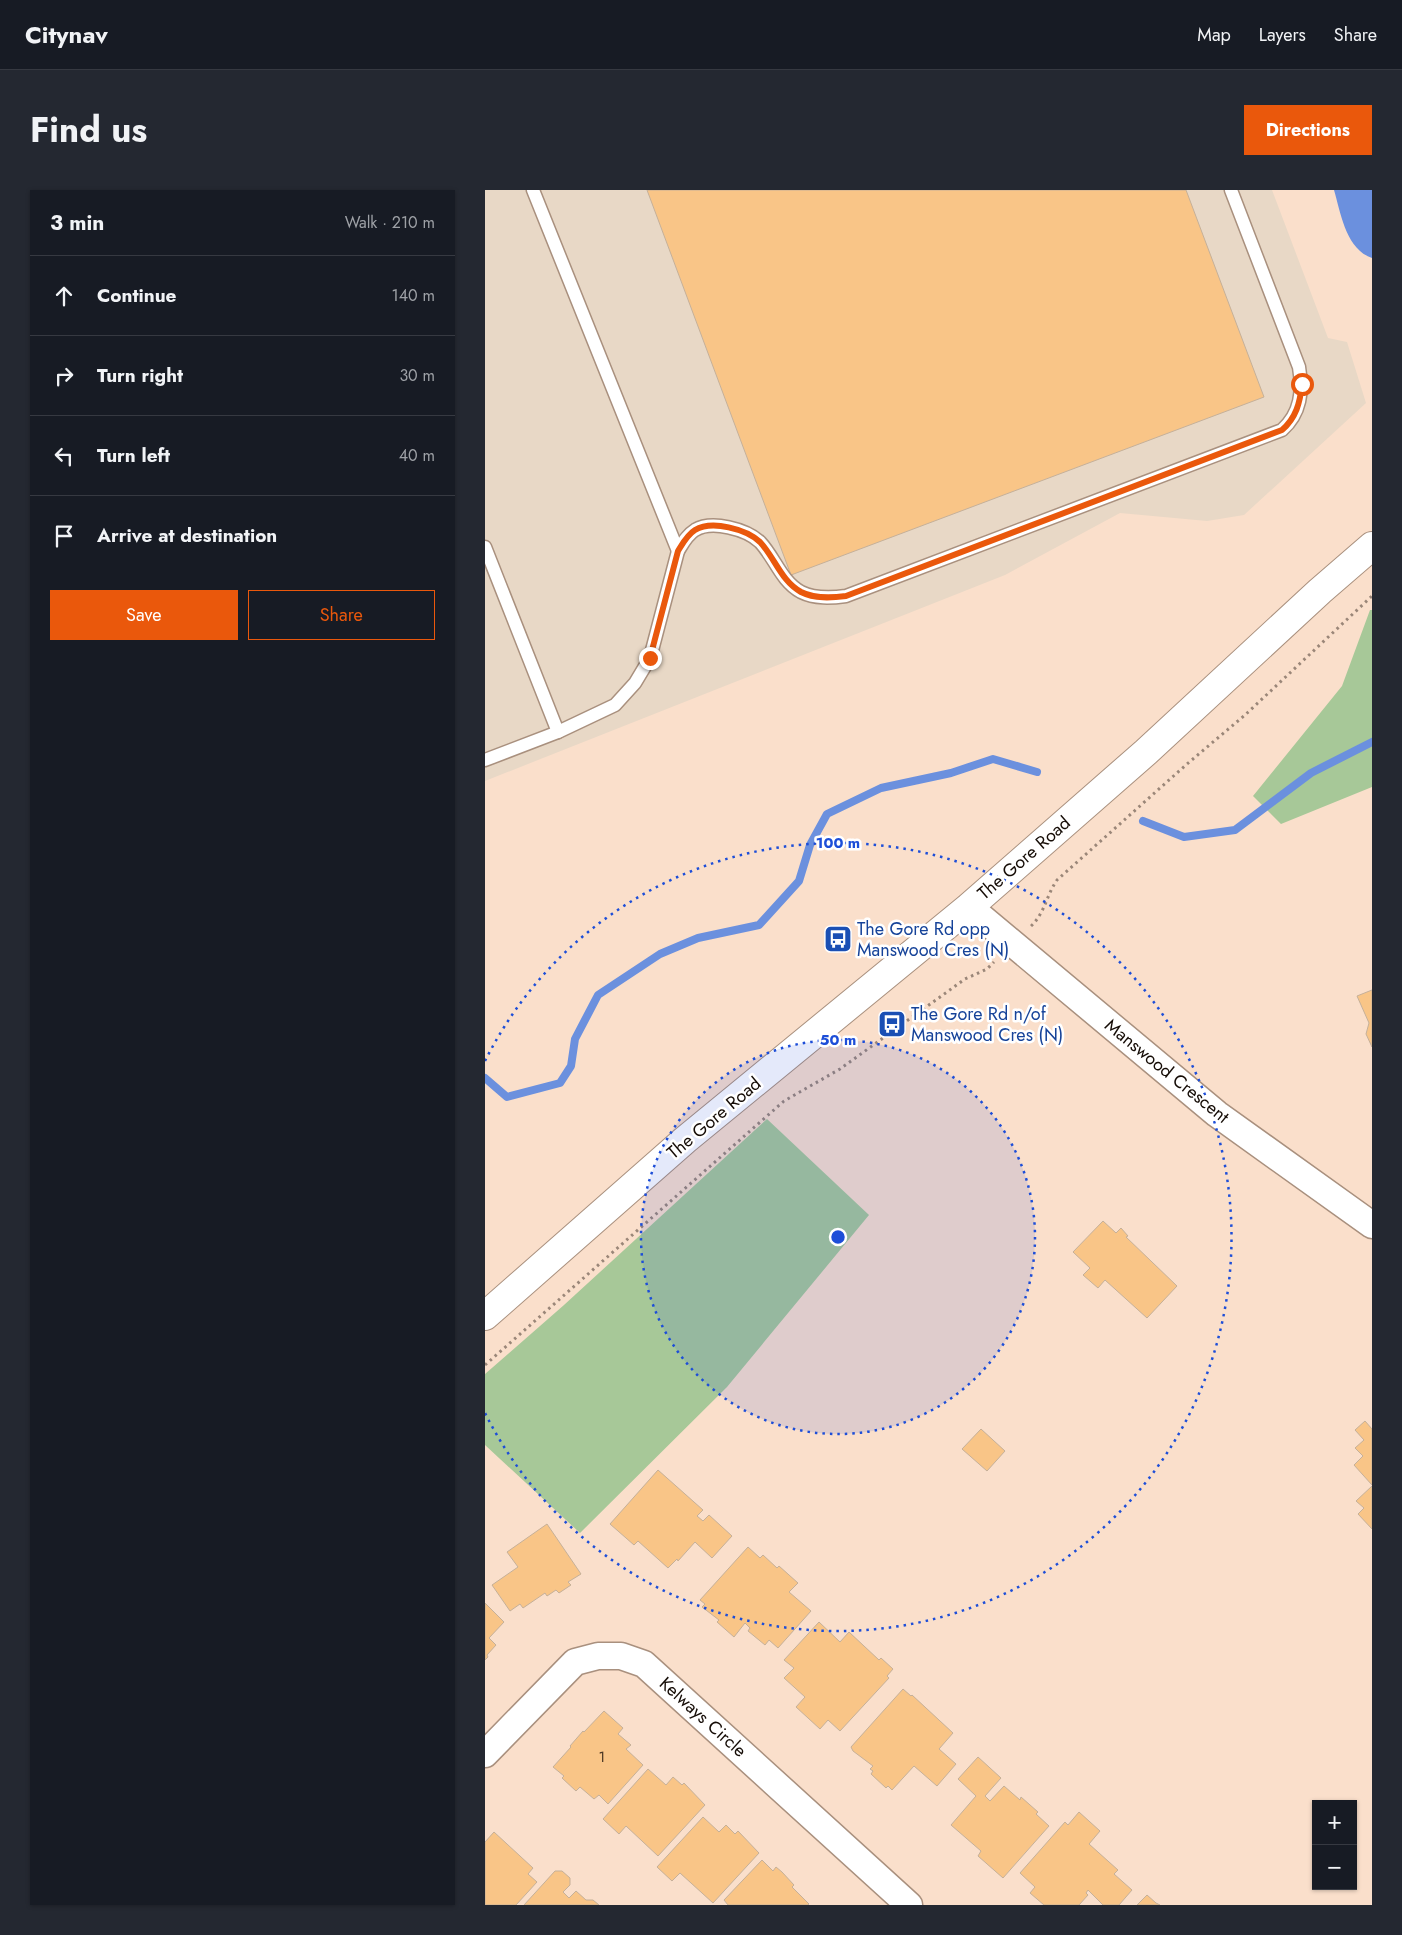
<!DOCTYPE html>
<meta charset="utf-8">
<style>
body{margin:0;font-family:Jost,sans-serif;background:#242831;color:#f1f3f6}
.controls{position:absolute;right:15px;bottom:15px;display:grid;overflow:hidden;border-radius:0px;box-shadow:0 1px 4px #0004}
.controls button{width:45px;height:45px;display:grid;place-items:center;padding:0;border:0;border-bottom:1px solid #363941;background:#171b24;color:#f1f3f6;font:25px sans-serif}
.stop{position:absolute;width:15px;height:15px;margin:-11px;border:4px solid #ea580c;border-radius:50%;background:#fff}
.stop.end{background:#ea580c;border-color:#fff;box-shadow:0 1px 5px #0008}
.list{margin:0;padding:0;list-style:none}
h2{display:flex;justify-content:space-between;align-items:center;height:65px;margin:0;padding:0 20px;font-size:21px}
h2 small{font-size:16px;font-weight:400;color:#9ea1a6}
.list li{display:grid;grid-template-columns:32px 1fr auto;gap:15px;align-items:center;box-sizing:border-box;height:80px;padding:0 20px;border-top:1px solid #363941}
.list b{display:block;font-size:19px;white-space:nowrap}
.list em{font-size:16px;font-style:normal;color:#9ea1a6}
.actions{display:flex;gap:10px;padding:15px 20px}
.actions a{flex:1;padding:11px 0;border:1px solid #ea580c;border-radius:0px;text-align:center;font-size:18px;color:#ea580c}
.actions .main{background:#ea580c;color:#fff}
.icon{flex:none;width:28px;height:28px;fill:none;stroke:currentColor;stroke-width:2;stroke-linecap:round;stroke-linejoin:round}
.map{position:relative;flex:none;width:887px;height:1715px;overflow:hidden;border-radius:0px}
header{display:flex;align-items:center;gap:30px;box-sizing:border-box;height:70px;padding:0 25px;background:#171b24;border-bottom:1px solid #363941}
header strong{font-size:24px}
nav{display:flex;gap:28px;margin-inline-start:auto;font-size:18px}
.intro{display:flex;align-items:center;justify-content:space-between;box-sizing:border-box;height:120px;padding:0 30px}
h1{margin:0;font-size:35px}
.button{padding:12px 22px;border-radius:0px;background:#ea580c;color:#fff;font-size:18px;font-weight:700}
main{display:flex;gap:30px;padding:0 30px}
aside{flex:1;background:#171b24;border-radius:0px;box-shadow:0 1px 4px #0004}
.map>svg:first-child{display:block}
</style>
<header>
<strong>Citynav</strong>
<nav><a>Map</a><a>Layers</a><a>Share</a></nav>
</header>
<div class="intro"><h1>Find us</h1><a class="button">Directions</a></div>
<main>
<aside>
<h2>3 min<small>Walk · 210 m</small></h2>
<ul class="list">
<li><svg class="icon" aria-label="ahead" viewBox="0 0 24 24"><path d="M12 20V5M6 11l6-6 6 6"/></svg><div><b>Continue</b></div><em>140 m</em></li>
<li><svg class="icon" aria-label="right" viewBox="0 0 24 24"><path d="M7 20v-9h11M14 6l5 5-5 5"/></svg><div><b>Turn right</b></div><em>30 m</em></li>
<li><svg class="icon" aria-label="left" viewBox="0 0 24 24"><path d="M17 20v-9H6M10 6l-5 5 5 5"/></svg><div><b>Turn left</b></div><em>40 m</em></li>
<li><svg class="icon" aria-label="arrive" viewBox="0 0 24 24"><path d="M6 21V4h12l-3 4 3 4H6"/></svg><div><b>Arrive at destination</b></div></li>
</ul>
<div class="actions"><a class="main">Save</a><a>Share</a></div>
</aside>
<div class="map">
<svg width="887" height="1715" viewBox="0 0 887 1715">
<rect width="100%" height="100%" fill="#fadfcb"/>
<polygon fill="#e8d8c6" points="0,0 787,0 843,148 862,152 881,213 759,325 722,331 635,323 520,385 0,591"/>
<g fill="#a7c898">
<polygon points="885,420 887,420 887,597 796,634 768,606 857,496"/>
<polygon points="282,929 384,1025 242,1197 95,1343 0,1255 0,1184 79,1115"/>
</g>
<path fill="#6b90de" d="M849 0H887V68C861 59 856 24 849 0Z"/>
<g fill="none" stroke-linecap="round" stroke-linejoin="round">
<g stroke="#6b90de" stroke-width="8">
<polyline points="658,631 699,647 750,640 826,583 887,552"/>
<polyline points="0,888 22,907 75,893 86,876 90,849 113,805 175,764 213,748 274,735 314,691 325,655 342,624 396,598 466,583 508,569 552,582"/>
</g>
</g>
<g fill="#f9c587" stroke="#c5b099">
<polygon points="162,0 701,0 779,207 306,385"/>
<polygon points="887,800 887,857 881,844 884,833 872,806"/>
<polygon points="618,1031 631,1043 636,1038 643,1046 641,1047 692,1096 662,1128 620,1090 613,1098 598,1085 605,1078 588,1062"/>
<polygon points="880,1231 887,1239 887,1295 869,1275 878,1266 870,1258 879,1250 870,1240"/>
<polygon points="496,1239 520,1261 502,1281 477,1259"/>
<polygon points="173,1280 218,1320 212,1326 218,1331 224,1325 247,1346 227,1368 210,1352 193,1371 192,1369 183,1378 153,1351 149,1355 125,1334"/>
<polygon points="887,1296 887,1339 873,1324 879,1318 871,1311"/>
<polygon points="62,1334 96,1384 83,1392 86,1395 74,1403 71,1400 62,1406 60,1403 38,1418 35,1414 25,1421 7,1395 33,1377 22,1362"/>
<polygon points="263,1357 275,1368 278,1365 292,1378 294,1376 313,1393 304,1402 326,1421 293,1458 284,1450 280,1455 263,1441 265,1438 260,1433 249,1447 232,1432 234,1430 217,1417 220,1414 215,1410"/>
<polygon points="0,1413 19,1432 4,1448 11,1455 2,1465 3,1467 0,1470"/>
<polygon points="334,1432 355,1452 364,1442 394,1470 396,1468 408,1479 402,1486 404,1488 355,1541 343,1530 335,1539 311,1517 320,1507 299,1488 309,1478 299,1470"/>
<polygon points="418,1499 426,1506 427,1505 468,1543 454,1559 471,1574 452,1596 429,1576 407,1600 403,1596 401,1598 386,1584 388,1581 385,1579 388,1576 368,1561 366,1557"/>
<polygon points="119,1521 138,1538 133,1544 146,1555 141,1559 158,1575 123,1614 114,1605 109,1609 95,1597 91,1601 77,1588 79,1586 68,1577 86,1557 85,1556 98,1541 99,1542"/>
<polygon points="493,1567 516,1588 500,1606 505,1611 519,1596 535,1610 536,1607 553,1622 551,1624 564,1636 518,1688 493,1666 496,1661 466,1635 491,1606 473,1589"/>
<polygon points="163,1579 181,1595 188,1587 197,1595 199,1593 220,1615 173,1666 141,1636 134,1644 118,1629"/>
<polygon points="594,1622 615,1641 604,1654 633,1680 629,1684 647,1700 634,1715 618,1715 603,1700 601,1703 603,1705 594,1715 559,1715 545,1703 550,1697 535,1683 580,1632 583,1635"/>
<polygon points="218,1627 234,1642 241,1635 250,1644 253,1641 274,1663 228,1713 195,1683 187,1691 172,1677"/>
<polygon points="9,1642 48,1678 43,1684 52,1692 31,1715 0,1715 0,1652"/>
<polygon points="277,1670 288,1681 291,1677 297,1682 309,1695 307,1697 324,1714 323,1715 243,1715 239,1710"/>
<polygon points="70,1681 77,1681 85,1688 85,1695 78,1702 84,1708 91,1701 101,1710 108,1710 114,1715 39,1715"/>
<polygon points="662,1705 671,1713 675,1715 652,1715"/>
</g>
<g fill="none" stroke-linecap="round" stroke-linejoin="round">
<defs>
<g id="service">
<polyline points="48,0 193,361"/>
<polyline points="0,357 73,542"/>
<path d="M0 570 73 542 130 515 150 493 165 468 193 361C198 353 202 345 210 340 227 330 261 339 275 352 290 368 296 391 316 402 330 409 346 408 361 406L797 240C816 223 818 201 814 177L746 0"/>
</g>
<g id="minor">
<polyline points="484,717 732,924 887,1035"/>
<polyline points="0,1564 90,1472 113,1466 136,1466 159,1474 424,1715"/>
</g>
<polyline id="secondary" points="0,1126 200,950 484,717 661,562 835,401 887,356"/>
</defs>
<use href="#service" stroke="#a9907e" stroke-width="15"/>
<use href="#minor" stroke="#a9907e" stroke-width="29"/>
<use href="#secondary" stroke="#a9907e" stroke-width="30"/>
<g stroke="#9a8678" stroke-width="3" stroke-dasharray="2.5 4" stroke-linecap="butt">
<path d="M546 736C560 723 561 706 572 690L702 574 760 525 887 406"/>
<polyline points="0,1175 299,911 355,879 480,789 502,779 509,772"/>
</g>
<use href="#service" stroke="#fff" stroke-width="12"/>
<use href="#minor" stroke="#fff" stroke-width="26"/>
<use href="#secondary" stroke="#fff" stroke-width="28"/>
</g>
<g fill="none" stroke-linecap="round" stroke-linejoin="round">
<path stroke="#ea580c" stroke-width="6" d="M165 468 193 361C198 353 202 345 210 340 227 330 261 339 275 352 290 368 296 391 316 402 330 409 346 408 361 406L797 240C811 228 815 213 817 194"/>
</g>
<circle cx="353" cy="1047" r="197" fill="#1d4ed8" fill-opacity=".12"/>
<g fill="none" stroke="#1d4ed8" stroke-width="2.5" stroke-dasharray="2.5 5">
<circle cx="353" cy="1047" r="197"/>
<path d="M0 871A394 394 0 1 1 0 1223"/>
</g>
<defs>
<symbol id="bus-square" viewBox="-11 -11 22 22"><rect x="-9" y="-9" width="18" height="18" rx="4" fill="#1a4fb4" stroke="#fff"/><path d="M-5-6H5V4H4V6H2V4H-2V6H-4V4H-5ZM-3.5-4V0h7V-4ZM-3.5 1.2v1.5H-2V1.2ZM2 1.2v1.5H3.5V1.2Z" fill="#fff"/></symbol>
</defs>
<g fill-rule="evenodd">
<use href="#bus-square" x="337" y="733" width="32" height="32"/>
<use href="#bus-square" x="391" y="818" width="32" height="32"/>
</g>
<g text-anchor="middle" stroke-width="5" stroke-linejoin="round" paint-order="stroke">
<g font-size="15" fill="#4e3a26">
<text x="117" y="1572">1</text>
</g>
<g font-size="18" fill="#150c06" stroke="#fff">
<text transform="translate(539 668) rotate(-41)" y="6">The Gore Road</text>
<text transform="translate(682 881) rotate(39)" y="6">Manswood Crescent</text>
<text transform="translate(229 928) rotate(-40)" y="6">The Gore Road</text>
<text transform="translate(218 1527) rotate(42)" y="6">Kelways Circle</text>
</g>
<g font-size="18" fill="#164399" stroke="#fff" text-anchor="start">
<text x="372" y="745">The Gore Rd opp<tspan x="372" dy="21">Manswood Cres (N)</tspan></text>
<text x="426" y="830">The Gore Rd n/of<tspan x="426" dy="21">Manswood Cres (N)</tspan></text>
</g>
</g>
<circle cx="353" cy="1047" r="8" fill="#1d4ed8" stroke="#fff" stroke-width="2.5"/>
<g font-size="15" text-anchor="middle" font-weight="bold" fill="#1d4ed8" stroke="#fff" stroke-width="5" stroke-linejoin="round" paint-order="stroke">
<text x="353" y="658">100 m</text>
<text x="353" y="855">50 m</text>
</g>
</svg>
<div class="controls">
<button>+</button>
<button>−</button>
</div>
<div class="stop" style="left:817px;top:194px"></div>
<div class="stop end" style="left:165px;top:468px"></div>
</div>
</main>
